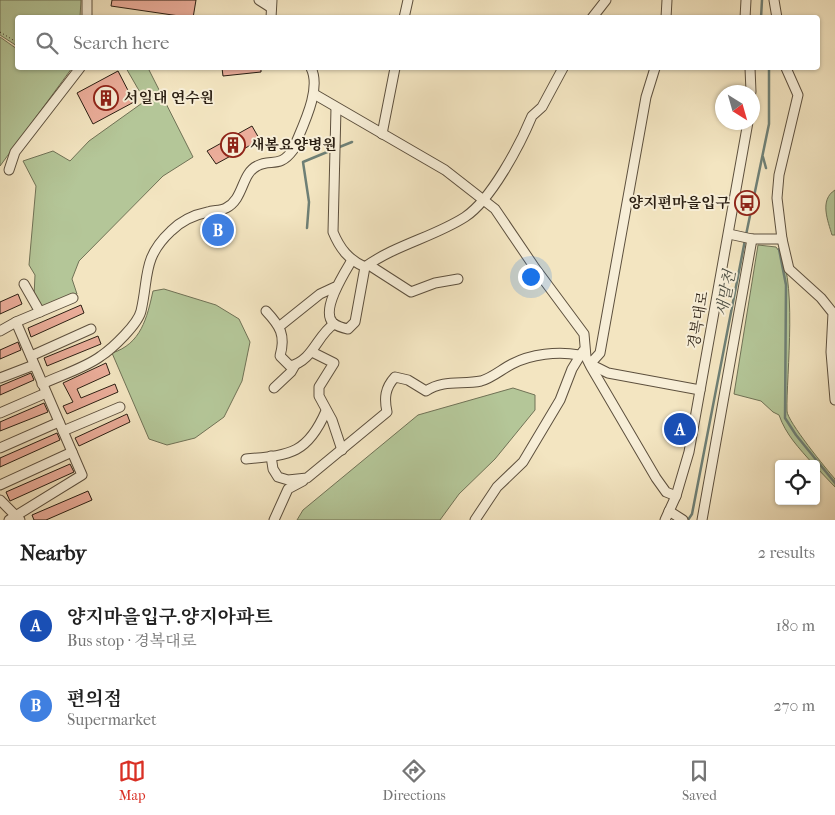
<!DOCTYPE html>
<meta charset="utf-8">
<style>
body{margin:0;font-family:"IM FELL French Canon","Noto Serif KR",serif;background:#f6f6f6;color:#222}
.controls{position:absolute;right:15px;bottom:15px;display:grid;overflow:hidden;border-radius:5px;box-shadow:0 1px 4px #0004}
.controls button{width:45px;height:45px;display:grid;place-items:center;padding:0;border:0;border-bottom:1px solid #e0e0e0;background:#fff;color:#222;font:25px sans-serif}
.compass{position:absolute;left:715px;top:85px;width:45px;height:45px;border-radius:50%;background:#fff;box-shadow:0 1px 4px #0004;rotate:143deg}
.you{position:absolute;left:530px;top:276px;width:18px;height:18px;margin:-12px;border:4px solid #fff;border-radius:50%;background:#1a73e8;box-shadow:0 0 0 8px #1a73e833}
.badge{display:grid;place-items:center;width:32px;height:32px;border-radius:50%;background:#d93025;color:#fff;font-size:16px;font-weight:700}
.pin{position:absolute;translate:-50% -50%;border:2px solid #fff;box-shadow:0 1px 5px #0006}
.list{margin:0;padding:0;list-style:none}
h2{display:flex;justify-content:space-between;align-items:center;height:65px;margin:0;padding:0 20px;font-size:21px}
h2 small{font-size:16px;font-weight:400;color:#767676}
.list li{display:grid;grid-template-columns:32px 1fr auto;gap:15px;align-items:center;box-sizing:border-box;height:80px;padding:0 20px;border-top:1px solid #e0e0e0}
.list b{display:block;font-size:19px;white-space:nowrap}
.list p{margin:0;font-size:16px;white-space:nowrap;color:#767676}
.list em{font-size:16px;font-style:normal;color:#767676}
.icon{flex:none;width:28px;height:28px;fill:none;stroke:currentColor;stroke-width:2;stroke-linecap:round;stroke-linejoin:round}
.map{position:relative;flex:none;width:835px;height:520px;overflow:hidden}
.search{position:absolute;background:#fff;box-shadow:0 1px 4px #0004;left:15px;right:15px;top:15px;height:55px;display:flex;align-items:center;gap:12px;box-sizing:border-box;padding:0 18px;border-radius:5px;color:#767676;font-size:19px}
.sheet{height:225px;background:#fff}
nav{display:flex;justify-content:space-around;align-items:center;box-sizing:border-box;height:70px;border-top:1px solid #e0e0e0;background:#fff;font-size:14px;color:#767676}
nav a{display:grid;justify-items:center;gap:2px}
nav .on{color:#d93025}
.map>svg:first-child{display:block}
</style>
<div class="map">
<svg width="835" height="520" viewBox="0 0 835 520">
<rect width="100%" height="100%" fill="#f3e5c1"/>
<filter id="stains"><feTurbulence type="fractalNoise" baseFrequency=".004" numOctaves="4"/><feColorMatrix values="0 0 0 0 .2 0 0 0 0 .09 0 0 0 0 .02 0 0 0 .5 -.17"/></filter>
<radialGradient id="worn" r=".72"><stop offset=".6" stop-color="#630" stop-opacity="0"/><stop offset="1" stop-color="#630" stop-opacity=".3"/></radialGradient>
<g fill="#b4c698" stroke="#707256">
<polygon points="0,0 81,0 80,17 18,18 17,46 0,35"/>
<polygon points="0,37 17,49 18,68 72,68 0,166"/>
<polygon points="126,68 148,68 193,157 163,176 79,261 72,279 77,294 42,308 34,296 35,275 29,265 36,186 23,161 53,151 70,161 89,141 145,101"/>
<path d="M835 190V235H832C828 221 819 200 835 190Z"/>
<path d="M758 245 776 247C799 270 786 377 787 411 787 421 827 470 835 479V487L816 467V464H813C799 448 786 435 779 415L773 412 761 401 734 394Z"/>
<path d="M164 289 216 305 239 319 250 342 242 381 224 417 195 438 167 445 149 439 112 353C141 344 147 318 153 291Z"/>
<polygon points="513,388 535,395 535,410 495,459 459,494 440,520 297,520 303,510 418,415"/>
</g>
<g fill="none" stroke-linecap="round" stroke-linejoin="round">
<g stroke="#6e7f75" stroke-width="2.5">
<polyline points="761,18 762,0"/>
<polyline points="337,148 352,142"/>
<polyline points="763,157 766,168"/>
<polyline points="307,228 309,202 303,162 332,150"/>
<polyline points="746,235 769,124 769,68"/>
<polyline points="779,249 786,285 785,418 796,435 835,483"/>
<polyline points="688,520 692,514 745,240"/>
</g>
</g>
<g fill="#ebad9a" stroke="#2b1f13">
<polygon points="112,0 196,0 193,18 111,6"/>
<polygon points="222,68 261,68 261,72 223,76"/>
<polygon points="118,71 134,102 93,124 77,93"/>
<polygon points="252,126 260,140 216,164 207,151"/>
<polygon points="18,294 22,304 0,314 0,302"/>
<polygon points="81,305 84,313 31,337 28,328"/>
<polygon points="98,336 101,344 47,366 44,358"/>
<polygon points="18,342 21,350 0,359 0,350"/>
<polygon points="106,363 110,374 77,389 81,398 115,384 118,392 67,414 63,406 73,402 63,383"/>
<polygon points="31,373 34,380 0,395 0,386"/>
<polygon points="44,403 48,412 0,431 0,422"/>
<polygon points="127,414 130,422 79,446 75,438"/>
<polygon points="57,433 60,440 0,467 0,458"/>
<polygon points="70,464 74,472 10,501 6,492"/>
<polygon points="88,491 92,500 46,520 34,520 32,515"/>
</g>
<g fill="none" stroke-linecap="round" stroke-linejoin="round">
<defs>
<g id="minor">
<polyline points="259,0 270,7"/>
<polyline points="774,0 777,18"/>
<polyline points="87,18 87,0"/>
<polyline points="271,18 272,0"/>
<polyline points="404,18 408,0"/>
<polyline points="592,18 606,0"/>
<polyline points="666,18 667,0"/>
<polyline points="745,18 746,0"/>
<polyline points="655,68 646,97 600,353 590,364 608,373 700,390"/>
<polyline points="750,68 751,92"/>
<polyline points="786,68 798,95 779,175 777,198 782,239 789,269 821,298 833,313 831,352 835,400"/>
<polyline points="314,94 445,170 495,209 535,268 584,334 586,357 591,367 656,478 666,492 676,496"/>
<path d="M336 108 333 232C340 249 349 260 365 267 395 245 434 237 465 217 491 200 520 145 532 116L542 107 563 68"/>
<polyline points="382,134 395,68"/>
<polyline points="9,170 15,152 80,68"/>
<polyline points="729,234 752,239 782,239"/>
<path d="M352 260C345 272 320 310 333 323 337 326 343 328 348 329L355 322 365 267"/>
<polyline points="369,265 411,292 435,283 458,279"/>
<polyline points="24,284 40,312"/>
<path d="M266 311C280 326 286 335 280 356L290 366C313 361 317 335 334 324"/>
<polyline points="280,326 320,294 335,287"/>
<polyline points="0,331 16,322"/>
<polyline points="312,352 334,363 319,387 319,396 332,420 342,450"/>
<polyline points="31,356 91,329"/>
<polyline points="0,378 34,365"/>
<path d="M42 384C61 375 85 368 101 356 113 348 138 324 141 311 149 277 142 258 171 231 182 220 193 215 208 212 213 210 221 211 226 208 244 199 241 174 257 166 271 158 279 169 293 150 302 127 322 90 311 68"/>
<polyline points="274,388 291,372 295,365"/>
<polyline points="0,413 46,393"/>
<polyline points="63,431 120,407"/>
<polyline points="0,448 59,422"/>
<path d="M271 456 273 469 278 477 288 480 307 478 387 412C384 398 385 388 395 377L408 380 426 391C444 379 462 385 481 381 492 378 502 369 512 364 531 354 558 351 579 355"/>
<path d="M246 459C289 455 307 455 326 411"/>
<polyline points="0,485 72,452"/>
<polyline points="0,500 20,520"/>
<polyline points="669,511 683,520"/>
<polyline points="9,520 82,475 16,322 73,298"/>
<polyline points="274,520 288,489 303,481"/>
<polyline points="475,520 497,487 523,462 560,400 572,369 583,351"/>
<polyline points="665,520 676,496 689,452 748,122"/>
<polyline points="702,520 752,239"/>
</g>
</defs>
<use href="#minor" stroke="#5d503e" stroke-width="11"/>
<polyline stroke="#2b1f13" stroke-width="1" stroke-dasharray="1 2.5" stroke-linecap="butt" points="0,32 18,43"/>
<use href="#minor" stroke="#f7eed7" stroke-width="9"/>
</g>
<defs>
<symbol id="building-ring" viewBox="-11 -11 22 22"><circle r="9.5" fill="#f7eed7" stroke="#8f2418" stroke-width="1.5"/><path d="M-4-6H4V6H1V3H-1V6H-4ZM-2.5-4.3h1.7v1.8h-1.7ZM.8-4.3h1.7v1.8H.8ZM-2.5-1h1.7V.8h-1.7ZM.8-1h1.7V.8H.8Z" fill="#8f2418"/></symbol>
<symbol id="bus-ring" viewBox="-11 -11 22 22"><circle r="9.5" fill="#f7eed7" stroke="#8f2418" stroke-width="1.5"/><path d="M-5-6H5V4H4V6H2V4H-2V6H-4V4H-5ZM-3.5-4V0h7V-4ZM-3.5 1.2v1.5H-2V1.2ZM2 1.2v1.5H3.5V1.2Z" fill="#8f2418"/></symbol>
</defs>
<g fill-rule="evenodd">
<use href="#building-ring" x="92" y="84" width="28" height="28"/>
<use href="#building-ring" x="219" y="131" width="28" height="28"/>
<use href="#bus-ring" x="733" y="189" width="28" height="28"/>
</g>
<g text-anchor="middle" stroke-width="4" stroke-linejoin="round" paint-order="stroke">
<g font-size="15" font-weight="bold" fill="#2b1f13" stroke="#f7eed7" text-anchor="start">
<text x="124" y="103">서일대 연수원</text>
<text x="250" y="150">새봄요양병원</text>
<text x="730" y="208" text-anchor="end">양지편마을입구</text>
</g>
<g font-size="15" fill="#2b1f13" stroke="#f7eed7">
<text transform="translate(698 320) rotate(-80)" y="5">경복대로</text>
</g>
<g font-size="16" font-style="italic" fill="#4d4f44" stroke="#f7eed7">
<text transform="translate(725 293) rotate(-79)" y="6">새말천</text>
</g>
</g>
<rect width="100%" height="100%" filter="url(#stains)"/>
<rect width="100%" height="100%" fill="url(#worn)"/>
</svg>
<div class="controls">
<button><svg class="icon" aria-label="locate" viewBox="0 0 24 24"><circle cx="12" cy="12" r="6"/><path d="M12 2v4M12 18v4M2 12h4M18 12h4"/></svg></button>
</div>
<svg class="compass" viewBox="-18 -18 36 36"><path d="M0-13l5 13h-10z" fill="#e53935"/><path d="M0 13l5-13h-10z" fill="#767676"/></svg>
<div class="you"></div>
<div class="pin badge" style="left:680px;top:429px;background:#1a4fb4">A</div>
<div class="pin badge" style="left:218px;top:230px;background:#3f7fe0">B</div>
<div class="search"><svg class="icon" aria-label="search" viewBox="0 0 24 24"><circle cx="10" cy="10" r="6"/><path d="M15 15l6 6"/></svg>Search here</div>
</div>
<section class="sheet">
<h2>Nearby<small>2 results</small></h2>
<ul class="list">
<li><span class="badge" style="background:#1a4fb4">A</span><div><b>양지마을입구.양지아파트</b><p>Bus stop · 경복대로</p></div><em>180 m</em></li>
<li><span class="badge" style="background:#3f7fe0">B</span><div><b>편의점</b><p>Supermarket</p></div><em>270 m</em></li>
</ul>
</section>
<nav>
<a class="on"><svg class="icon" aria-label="map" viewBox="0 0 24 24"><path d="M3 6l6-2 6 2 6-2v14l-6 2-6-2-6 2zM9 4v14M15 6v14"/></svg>Map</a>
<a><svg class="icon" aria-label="directions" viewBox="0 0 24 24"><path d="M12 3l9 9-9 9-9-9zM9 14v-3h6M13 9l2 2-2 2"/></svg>Directions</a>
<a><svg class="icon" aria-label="saved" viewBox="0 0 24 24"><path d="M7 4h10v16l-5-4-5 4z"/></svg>Saved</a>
</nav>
